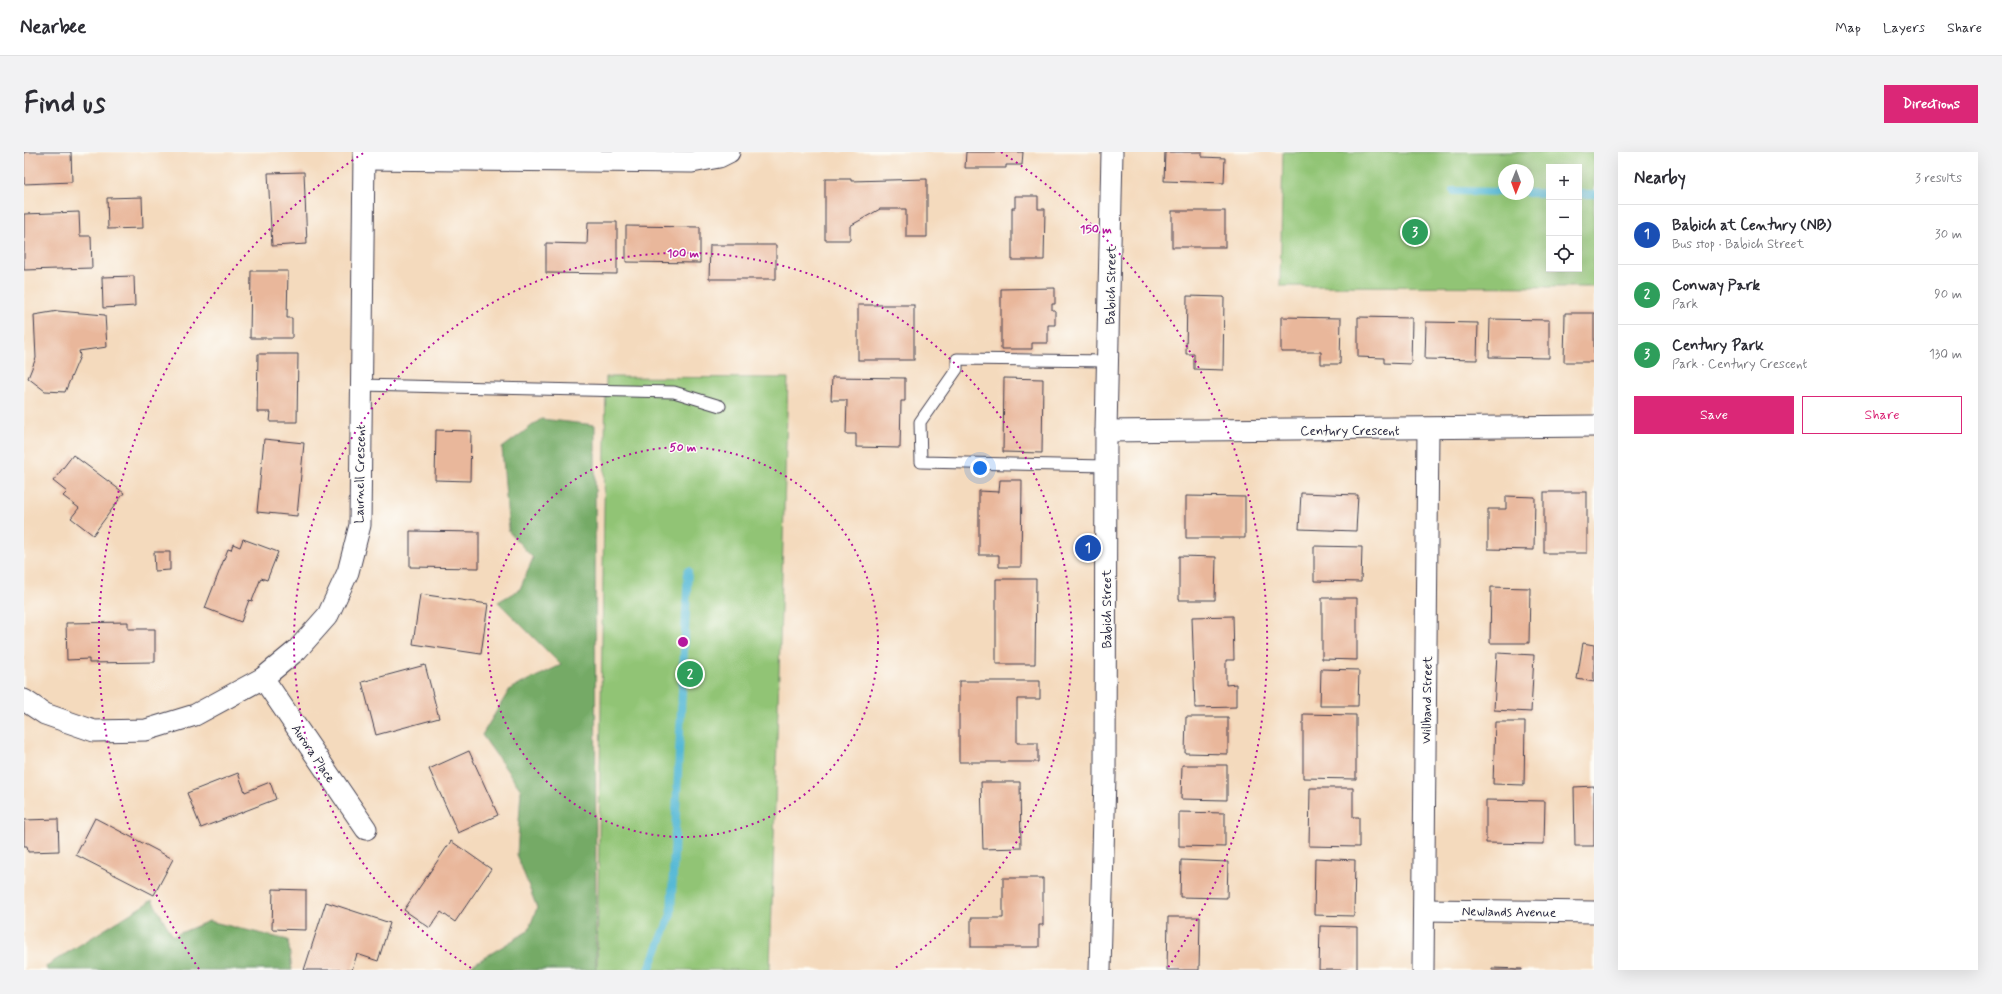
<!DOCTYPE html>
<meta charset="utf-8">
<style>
body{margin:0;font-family:Mynerve,sans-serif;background:#f2f2f3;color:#2b2b33}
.controls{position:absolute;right:12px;top:12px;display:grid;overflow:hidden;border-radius:0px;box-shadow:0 4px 16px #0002}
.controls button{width:36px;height:36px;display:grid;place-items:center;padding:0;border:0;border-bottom:1px solid #e1e1e2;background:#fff;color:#2b2b33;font:20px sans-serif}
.compass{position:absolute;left:1474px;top:12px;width:36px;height:36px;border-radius:50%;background:#fff;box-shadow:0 4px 16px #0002;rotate:181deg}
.you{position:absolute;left:956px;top:316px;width:14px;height:14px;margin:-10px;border:3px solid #fff;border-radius:50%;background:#1a73e8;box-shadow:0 0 0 6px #1a73e833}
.badge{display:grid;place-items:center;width:26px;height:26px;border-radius:50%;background:#db2777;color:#fff;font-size:13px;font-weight:700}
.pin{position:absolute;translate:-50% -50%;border:2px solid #fff;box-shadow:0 1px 4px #0006}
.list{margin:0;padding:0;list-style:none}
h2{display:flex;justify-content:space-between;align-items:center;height:52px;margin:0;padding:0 16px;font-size:17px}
h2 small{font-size:13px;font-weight:400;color:#7c7c81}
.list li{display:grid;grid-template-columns:26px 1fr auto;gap:12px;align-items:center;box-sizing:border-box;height:60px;padding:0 16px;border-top:1px solid #e1e1e2}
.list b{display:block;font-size:15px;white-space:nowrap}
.list p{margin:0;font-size:13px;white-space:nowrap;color:#7c7c81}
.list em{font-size:13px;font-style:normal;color:#7c7c81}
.actions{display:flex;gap:8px;padding:12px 16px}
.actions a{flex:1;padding:9px 0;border:1px solid #db2777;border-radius:0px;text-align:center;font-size:14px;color:#db2777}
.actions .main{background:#db2777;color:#fff}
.icon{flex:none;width:22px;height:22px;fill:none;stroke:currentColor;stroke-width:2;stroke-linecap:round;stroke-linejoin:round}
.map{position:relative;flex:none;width:1570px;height:818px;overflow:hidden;border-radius:0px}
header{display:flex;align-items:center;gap:24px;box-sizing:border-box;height:56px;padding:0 20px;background:#fff;border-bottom:1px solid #e1e1e2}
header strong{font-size:19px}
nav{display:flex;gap:22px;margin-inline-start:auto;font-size:14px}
.intro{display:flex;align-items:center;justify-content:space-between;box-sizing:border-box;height:96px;padding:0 24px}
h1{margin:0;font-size:28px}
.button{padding:10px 18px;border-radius:0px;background:#db2777;color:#fff;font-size:14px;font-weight:700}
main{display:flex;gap:24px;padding:0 24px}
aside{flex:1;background:#fff;border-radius:0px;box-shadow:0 4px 16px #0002}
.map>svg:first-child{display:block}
</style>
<header>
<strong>Nearbee</strong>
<nav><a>Map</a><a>Layers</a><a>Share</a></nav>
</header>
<div class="intro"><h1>Find us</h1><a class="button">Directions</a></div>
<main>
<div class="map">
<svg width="1570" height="818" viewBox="0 0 1570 818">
<rect width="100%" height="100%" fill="#fdfcf7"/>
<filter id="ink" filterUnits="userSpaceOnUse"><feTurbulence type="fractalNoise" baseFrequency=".025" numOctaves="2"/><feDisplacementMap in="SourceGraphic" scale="8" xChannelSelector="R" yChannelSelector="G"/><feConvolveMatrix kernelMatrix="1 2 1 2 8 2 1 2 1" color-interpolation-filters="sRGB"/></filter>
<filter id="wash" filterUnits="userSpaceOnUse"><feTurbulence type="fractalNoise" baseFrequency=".012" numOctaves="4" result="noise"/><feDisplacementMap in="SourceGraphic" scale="16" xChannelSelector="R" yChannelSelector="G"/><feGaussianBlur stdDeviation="0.9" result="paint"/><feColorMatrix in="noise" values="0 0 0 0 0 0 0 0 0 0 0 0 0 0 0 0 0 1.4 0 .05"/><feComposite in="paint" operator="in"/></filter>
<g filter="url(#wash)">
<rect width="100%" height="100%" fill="#f4dabd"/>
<g fill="#91c475" stroke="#5a7358" fill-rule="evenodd">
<path d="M1259 0H1570V135L1256 134ZM1525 15H1555V117H1525ZM1480 18H1504V42H1480Z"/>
<polygon points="582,225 764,226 746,818 573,818"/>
</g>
<g fill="#74aa66" stroke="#4b6650">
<polygon points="517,267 571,273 572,818 440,818 504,779 513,756 493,703 497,638 458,583 486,537 537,513 474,450 496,437 509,406 485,380 478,296"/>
<polygon points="128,748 149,784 185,769 264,788 268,818 23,818 22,814"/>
</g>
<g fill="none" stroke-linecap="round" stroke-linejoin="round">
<g stroke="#57b9d6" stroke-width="8">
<polyline points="1430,39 1480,40"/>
<polyline points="1504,41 1525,41"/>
<polyline points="1555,42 1570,42"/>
<polyline points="625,818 647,762 664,419"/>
</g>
</g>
<g id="blocks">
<g fill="#e9b79b">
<polygon points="0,0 47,0 48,30 0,32"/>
<polygon points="942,0 999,0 998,13 982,13 982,16 941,16"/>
<polygon points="1141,0 1178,0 1178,5 1201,6 1200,31 1140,29"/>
<polygon points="280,20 283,92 248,94 244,21"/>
<polygon points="801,27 827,27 827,29 903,27 903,85 882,85 882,57 856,57 826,74 826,88 801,88"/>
<polygon points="991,44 1014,44 1014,57 1021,57 1020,108 988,108 988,56 991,56"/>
<polygon points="118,45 119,76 84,77 83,46"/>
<rect x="1148" y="59" width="53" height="36"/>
<polygon points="55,60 56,84 67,84 68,116 0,118 0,62"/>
<polygon points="564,70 593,70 593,122 522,121 522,91 563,92"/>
<polygon points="602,74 676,75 676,111 602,110"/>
<polygon points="686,93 752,93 752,127 685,127"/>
<polygon points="227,119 264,119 263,166 268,166 268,186 226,186"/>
<polygon points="110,124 111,154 79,156 78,125"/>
<polygon points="1031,136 1031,152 1028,152 1028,158 1031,158 1031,173 1024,173 1024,191 1008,191 1008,197 977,197 977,137"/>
<polygon points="1163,144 1200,145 1199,218 1170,217 1170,202 1162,202"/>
<rect x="834" y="153" width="56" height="55"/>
<polygon points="34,159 81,163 83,195 55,199 56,204 41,240 21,239 4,226 12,206 10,163"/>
<polygon points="1541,161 1570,161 1570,210 1540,210"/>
<polygon points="1257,165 1317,166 1316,212 1297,212 1297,200 1257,200"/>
<polygon points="1334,165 1388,166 1387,212 1360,211 1360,206 1334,205"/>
<polygon points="1466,167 1525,168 1525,206 1465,205"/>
<polygon points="1402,170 1454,171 1453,208 1401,207"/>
<polygon points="234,202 274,202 273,270 246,270 247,260 233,260"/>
<polygon points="808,225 881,226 881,249 877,249 876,296 832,295 832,282 822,282 823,248 807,248"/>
<polygon points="980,226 1019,227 1018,301 979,300"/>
<polygon points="412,278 447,279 446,329 411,328"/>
<polygon points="240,287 280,291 273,364 233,360"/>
<polygon points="49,303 100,341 69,383 47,366 55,356 39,344 43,340 29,329"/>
<polygon points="976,328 998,328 997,415 975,415 975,403 955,403 955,339 975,340"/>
<rect x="1520" y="340" width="43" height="61"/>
<polygon points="1277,341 1334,343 1332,379 1275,377"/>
<polygon points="1162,344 1221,345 1221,386 1162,386"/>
<polygon points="1482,344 1511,345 1510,398 1464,397 1464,357 1482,357"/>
<polygon points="386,379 455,380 455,416 386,415"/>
<polygon points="219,387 254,400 243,428 237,426 228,449 225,448 217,470 181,456 204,397 207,398 209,392 216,395"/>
<polygon points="1290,394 1338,395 1337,430 1290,429"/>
<polygon points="130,400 146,400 146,418 131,419"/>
<polygon points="1155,404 1192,405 1191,448 1155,448"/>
<polygon points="972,427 1012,427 1011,512 972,512"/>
<polygon points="1467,435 1506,436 1505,491 1466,491"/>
<polygon points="396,442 464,452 457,502 389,492"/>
<polygon points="1298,446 1333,446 1333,508 1298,507"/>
<polygon points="1209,464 1210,508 1202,508 1202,533 1212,532 1212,555 1171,556 1168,465"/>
<polygon points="104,470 104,477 131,477 131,510 65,511 65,507 43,508 42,471"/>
<polygon points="1559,491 1570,493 1570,530 1553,527"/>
<polygon points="1473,501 1510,503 1507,560 1470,558"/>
<polygon points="401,513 415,566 352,583 338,530"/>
<polygon points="1297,517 1335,518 1334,554 1296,554"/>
<polygon points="935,529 1016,529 1016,547 993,547 993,591 1014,591 1014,610 935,610"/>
<polygon points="1279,562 1332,563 1332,627 1279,626"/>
<polygon points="1162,565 1204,565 1204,602 1161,601"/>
<polygon points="1471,570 1501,570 1500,633 1469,632"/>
<polygon points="445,599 474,663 434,681 405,617"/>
<polygon points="1158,613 1203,613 1203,648 1157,647"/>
<polygon points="214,621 221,640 246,630 252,647 177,676 163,641"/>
<polygon points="957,630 996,630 997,696 959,697"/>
<polygon points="1570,634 1570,694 1551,694 1550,635"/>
<polygon points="1286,636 1329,636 1329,665 1335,665 1335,695 1285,694"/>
<polygon points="1462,648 1521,649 1520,692 1462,691"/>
<polygon points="1155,660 1201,661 1201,695 1155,694"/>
<polygon points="71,666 149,707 130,743 52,703"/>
<polygon points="34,667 35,699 4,700 3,694 0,694 0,668"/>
<polygon points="427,689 467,717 431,770 417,760 406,776 380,758"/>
<polygon points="1291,706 1331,708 1330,764 1290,763"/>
<polygon points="1157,708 1204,710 1203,746 1156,745"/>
<polygon points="979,726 1019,726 1019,773 1015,773 1015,795 947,795 947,766 979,766"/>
<polygon points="249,737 282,738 282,778 248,777"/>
<polygon points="302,750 366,771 354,809 333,802 328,818 280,818"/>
<polygon points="1144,765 1176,765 1175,818 1143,818"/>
<polygon points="1296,774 1333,775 1333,818 1295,818"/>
<polygon points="1468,816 1498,817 1498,818 1468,818"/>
</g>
</g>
</g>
<g filter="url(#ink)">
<use href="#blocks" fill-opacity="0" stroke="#423e4e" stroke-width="1"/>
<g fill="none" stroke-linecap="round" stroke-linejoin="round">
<defs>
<g id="service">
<polyline points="336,233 650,240 696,254"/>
<polyline points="1082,314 897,310 896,270 933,217 933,207 1084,209"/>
</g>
<g id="minor">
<polyline points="340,7 668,10 695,5 705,0"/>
<polyline points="1082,279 1570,274"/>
<polyline points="239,526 342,677"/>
<polyline points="0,548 21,562 70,579 122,578 171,563 239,526 273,498 304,463 324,420 336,373 340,0"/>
<polyline points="1400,758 1570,760"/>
<polyline points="1076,818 1081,623 1082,279 1088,0"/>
<polyline points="1399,818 1404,277"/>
</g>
</defs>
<use href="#service" stroke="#423e4e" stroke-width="13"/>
<use href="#minor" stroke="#423e4e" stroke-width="23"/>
<use href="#service" stroke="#fff" stroke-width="11"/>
<use href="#minor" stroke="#fff" stroke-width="21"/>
</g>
</g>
<g fill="none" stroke="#b5179e" stroke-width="2" stroke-dasharray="2 4">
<circle cx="659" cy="490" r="195"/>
<path d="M447 816A389 389 0 1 1 871 816"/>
<path d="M175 817A584 584 0 0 1 341 0M977 0A584 584 0 0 1 1143 817"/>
</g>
<g text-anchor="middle" stroke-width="3" stroke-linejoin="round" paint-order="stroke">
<g font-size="13" fill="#22223b" stroke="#fdfcf7">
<text transform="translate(1086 133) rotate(-89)" y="5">Babich Street</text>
<text x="1326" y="283">Century Crescent</text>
<text transform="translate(335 322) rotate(-89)" y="5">Laurnell Crescent</text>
<text transform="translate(1082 457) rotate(-90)" y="5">Babich Street</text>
<text transform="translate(1402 548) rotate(-89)" y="5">Willband Street</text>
<text transform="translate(290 601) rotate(56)" y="5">Aurora Place</text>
<text transform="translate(1485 759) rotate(1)" y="5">Newlands Avenue</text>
</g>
</g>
<circle cx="659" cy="490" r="6" fill="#b5179e" stroke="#fdfcf7" stroke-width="2"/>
<g font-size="12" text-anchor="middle" font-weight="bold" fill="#b5179e" stroke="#fdfcf7" stroke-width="3" stroke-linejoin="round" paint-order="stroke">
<text x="1072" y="81">150 m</text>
<text x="659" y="105">100 m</text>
<text x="659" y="299">50 m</text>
</g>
</svg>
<div class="controls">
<button>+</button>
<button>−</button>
<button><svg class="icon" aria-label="locate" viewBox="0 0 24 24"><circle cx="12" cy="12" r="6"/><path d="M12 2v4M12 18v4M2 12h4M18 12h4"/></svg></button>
</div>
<svg class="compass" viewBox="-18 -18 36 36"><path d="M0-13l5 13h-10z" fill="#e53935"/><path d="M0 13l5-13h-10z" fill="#7c7c81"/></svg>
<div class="you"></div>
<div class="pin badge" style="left:1064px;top:396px;background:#1a4fb4">1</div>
<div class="pin badge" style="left:666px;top:522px;background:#2e9e5b">2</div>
<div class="pin badge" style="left:1391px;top:80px;background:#2e9e5b">3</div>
</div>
<aside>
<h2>Nearby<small>3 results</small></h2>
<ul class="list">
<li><span class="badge" style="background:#1a4fb4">1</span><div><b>Babich at Century (NB)</b><p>Bus stop · Babich Street</p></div><em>30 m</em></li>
<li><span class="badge" style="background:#2e9e5b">2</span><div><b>Conway Park</b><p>Park</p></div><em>90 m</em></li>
<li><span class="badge" style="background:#2e9e5b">3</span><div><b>Century Park</b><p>Park · Century Crescent</p></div><em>130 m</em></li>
</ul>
<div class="actions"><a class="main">Save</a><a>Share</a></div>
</aside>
</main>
